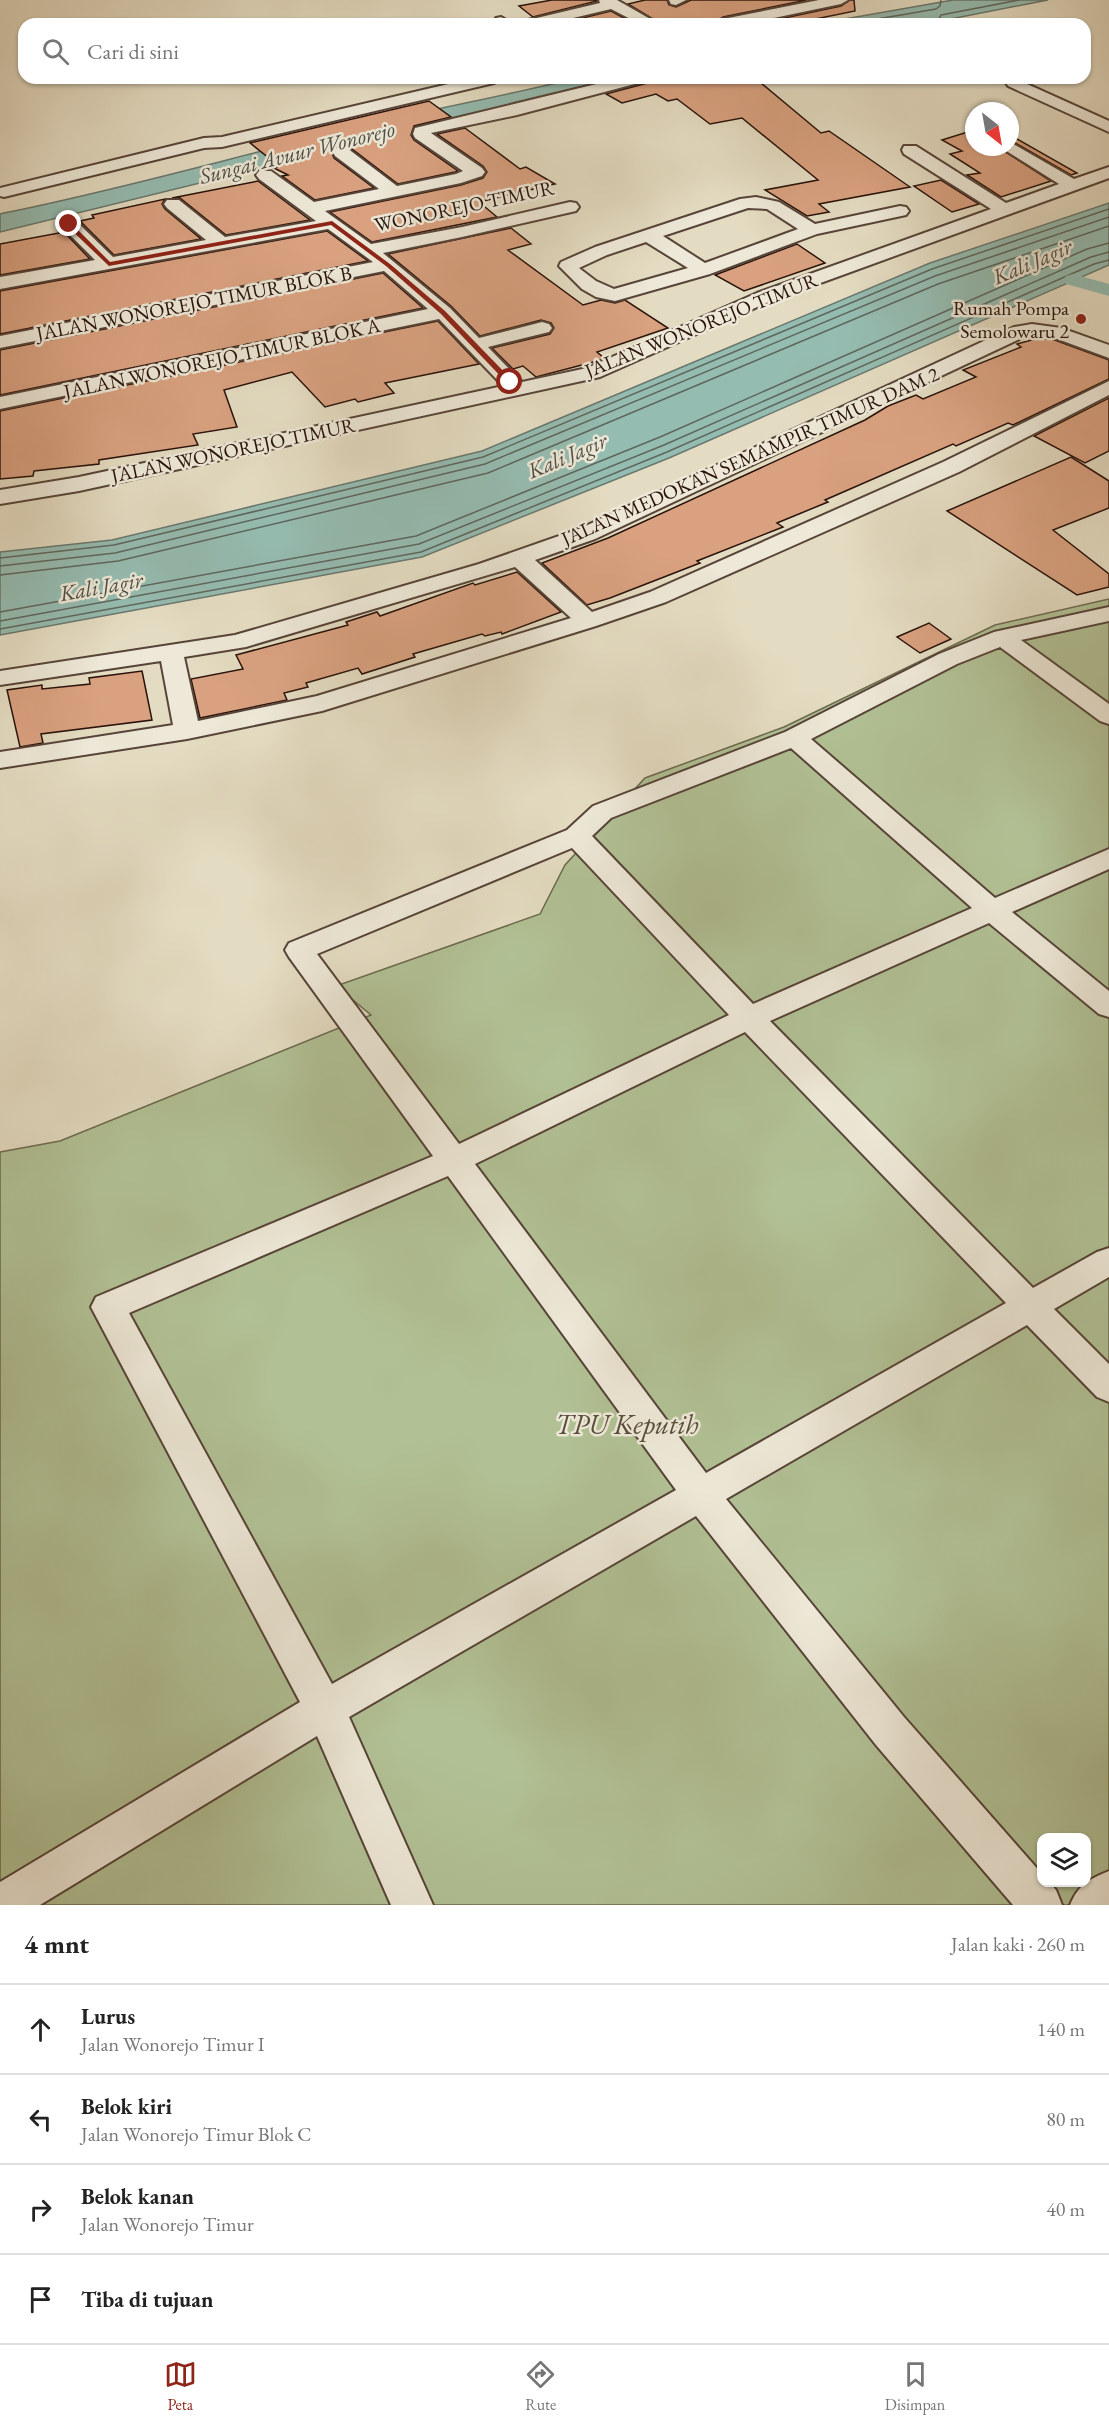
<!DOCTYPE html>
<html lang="id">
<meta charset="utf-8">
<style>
body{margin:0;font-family:"EB Garamond",serif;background:#f2f2f2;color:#222}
.controls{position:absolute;right:18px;bottom:18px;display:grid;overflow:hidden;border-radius:12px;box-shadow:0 2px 4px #0004}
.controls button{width:54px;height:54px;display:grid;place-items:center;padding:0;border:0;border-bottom:2px solid #e0e0e0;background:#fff;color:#222;font:30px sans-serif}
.compass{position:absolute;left:965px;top:102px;width:54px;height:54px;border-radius:50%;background:#fff;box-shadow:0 2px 4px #0004;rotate:149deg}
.stop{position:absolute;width:18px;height:18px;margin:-14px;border:4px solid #8f2418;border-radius:50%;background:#fff}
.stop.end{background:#8f2418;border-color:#fff;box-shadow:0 2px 6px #0008}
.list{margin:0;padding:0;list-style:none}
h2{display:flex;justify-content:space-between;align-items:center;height:78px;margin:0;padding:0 24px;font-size:26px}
h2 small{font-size:20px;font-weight:400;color:#767676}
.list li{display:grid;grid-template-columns:39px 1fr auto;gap:18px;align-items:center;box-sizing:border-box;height:90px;padding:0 24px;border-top:2px solid #e0e0e0}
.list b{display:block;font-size:22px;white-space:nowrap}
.list p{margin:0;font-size:20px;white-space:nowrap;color:#767676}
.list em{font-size:20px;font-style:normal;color:#767676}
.icon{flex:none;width:33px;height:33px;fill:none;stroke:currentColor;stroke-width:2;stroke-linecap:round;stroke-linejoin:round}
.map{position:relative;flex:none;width:1109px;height:1905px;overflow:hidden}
.search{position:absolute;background:#fff;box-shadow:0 2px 4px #0004;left:18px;right:18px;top:18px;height:66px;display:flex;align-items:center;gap:15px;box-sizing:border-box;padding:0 21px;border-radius:18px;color:#767676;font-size:22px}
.sheet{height:438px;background:#fff}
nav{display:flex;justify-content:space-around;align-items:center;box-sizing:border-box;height:84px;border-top:2px solid #e0e0e0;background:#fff;font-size:16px;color:#767676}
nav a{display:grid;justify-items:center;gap:3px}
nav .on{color:#8f2418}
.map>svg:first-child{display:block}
</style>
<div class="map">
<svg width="1109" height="1905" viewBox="0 0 1109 1905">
<rect width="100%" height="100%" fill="#e4dcc2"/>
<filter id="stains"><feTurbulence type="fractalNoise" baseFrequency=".00333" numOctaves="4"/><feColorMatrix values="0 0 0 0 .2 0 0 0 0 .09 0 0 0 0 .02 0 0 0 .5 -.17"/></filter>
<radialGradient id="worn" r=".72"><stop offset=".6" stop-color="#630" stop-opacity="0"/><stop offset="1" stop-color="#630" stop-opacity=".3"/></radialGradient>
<path fill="#b1c195" stroke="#6c6a50" stroke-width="1.5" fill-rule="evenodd" d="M1109 599V1905H0V1152L60 1141 371 1015 336 986 540 914 565 865 645 778 784 727 995 625ZM1042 1838H1086V1882H1042Z"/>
<g fill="#95bcb1" stroke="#69786e" stroke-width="1.5">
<polygon points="953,0 1048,0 925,24 816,24"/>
<path d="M577 78H628L0 232V214L4 213C124 189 240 155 359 127 431 109 505 96 577 78Z"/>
<polygon points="1109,203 1109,265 669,458 422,557 0,635 0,552 112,540 482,451 930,263"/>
</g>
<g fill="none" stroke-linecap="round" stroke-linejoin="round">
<g stroke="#5e675e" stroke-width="1.5">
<polyline points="848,24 936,9 940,6 941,0"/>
<polyline points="936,24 941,15 1019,0"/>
<polyline points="0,558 114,545 483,457 932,269 1109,209"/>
<polyline points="0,566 115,553 485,464 935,276 1109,217"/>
<polyline points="0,575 118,561 488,473 938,284 1109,226"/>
<polyline points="0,612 416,536 660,437 1087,249 1109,243"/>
<polyline points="0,621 419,544 664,445 1091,257 1109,252"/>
<polyline points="0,629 421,552 667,452 1094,264 1109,260"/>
</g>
<polygon fill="#95bcb1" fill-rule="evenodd" points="1073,274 1109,284 1109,296 1066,284 1063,280 1066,276"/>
</g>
<g fill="#d9a180" stroke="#28120a" stroke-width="1.5">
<polygon points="552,0 597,0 597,1 533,17 519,6"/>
<polygon points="645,0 667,0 669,5 676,7 691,0 807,0 723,17 713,24 661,24 628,4"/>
<polygon points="850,0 854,0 855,11 791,24 756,24 841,6"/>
<polygon points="611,11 635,24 558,24"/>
<polygon points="650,78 755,78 821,133 829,131 910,187 819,204 829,212 807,216 765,190 818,180 742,118 710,124 677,99 668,101 656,94 622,103 606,94 647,83"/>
<polygon points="429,101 451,117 414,126 411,135 414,140 458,171 455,172 398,184 348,146 335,146 331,151 334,158 374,188 315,200 282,176 288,175 274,168 279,166 250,143"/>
<polygon points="465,128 520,169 526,167 555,184 479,202 497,217 372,242 330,212 461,185 483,178 487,172 483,166 437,134"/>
<polygon points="974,130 974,147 998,147 1051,181 1001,197 967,175 980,173 950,154 962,151 942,140"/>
<polygon points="1010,135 1077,173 1071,175 1010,140"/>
<polygon points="941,180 979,204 952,212 914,186"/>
<polygon points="258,181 310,220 226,235 180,198 172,198"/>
<polygon points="165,199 162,204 165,209 201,239 114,255 80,221 94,218 92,215"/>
<polygon points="511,228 531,244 508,250 583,305 601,300 615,303 625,300 668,328 597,352 604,358 601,360 536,377 523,366 513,369 492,348 550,334 554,328 551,323 541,320 480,336 451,306 388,254"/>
<polygon points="327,231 368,261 0,334 0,291"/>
<polygon points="64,232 90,259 0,275 0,244"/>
<polygon points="797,244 825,263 744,291 715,275"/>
<polygon points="383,273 423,308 0,395 0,350"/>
<polygon points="438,321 479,364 385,383 394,393 358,402 355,399 325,407 292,372 224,390 237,427 193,434 198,445 99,460 99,464 34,471 33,476 0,479 0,411"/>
<polygon points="1035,339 1052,339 1109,360 1109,379 1013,425 1008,423 956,446 953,444 825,500 828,502 777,523 783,527 697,561 700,563 610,598 587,605 542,563 608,538 865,420 888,406 916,395 923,399 976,377 963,370 1021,347 1017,344"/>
<polygon points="1109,398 1109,451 1085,463 1034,436"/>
<polygon points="1071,457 1109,481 1109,508 1053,530 1109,574 1109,587 1077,595 947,511"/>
<polygon points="517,572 561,612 502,634 501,632 485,636 482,634 413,654 415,657 362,674 358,668 306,683 308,687 284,693 287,700 200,718 191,679 243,669 236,655 348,625 346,622 377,612 380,616 473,583 475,585"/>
<polygon points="929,623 951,639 920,653 897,637"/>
<polygon points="142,671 152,720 41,734 43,743 20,747 7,690 42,685 42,689 90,684 89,678"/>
</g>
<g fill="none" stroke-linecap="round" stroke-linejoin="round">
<defs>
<g id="minor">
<polygon points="599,0 617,0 659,24 640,24 611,9 548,24 521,24 524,21 600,3"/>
<polygon points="669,0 686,0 676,5 671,4"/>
<polygon points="819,0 848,0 841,4 745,24 715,24 723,19"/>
<polygon points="501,17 513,24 496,24 494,21 496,18"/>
<polygon points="474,78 502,78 494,83 222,147 204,148 4,197 0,196 0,188 204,138 222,137"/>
<polygon points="621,78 648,78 646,81 517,115 431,133 482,168 485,172 482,176 461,183 325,211 371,244 462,227 570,202 576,203 579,207 576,211 462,237 383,253 450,308 479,338 542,322 549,324 552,328 549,332 488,347 522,382 587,368 757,293 991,209 904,154 902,150 904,146 916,146 1006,203 1059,184 1000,147 1010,147 1010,142 1074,179 1109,167 1109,178 771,301 600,377 79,491 0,504 0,490 79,477 503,386 439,319 0,409 0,397 428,309 384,271 0,348 0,336 373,262 328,229 0,289 0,277 95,260 63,228 60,224 63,220 75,220 113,257 206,240 167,208 164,204 167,200 179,200 225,237 316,221 259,179 256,175 259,171 271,171 314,202 379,189 335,156 333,152 335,148 347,148 397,186 456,174 463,171 415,138 413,134 415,128"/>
<polygon points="1014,78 1109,121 1109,132 1008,86 1006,83 1008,80"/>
<path d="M756 197 779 202 815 224 900 206 906 207 909 211 906 215 817 234 710 274 615 301 596 297 582 289 559 266 561 262 595 247 740 199ZM748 208 767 209 798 229 705 263 663 236ZM646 242 688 268 614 289 596 281 579 268 607 255Z"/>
<path d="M1032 324 1061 328 1109 345V358L1052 337 1026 336 595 539 535 560 592 612 650 592 943 462 1109 381V395L959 472 666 602 596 626 322 711 187 739 0 768V752L173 725 161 661 0 685V671L235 635 479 564 579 529 1014 327ZM515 567 571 618 317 696 198 721 184 657 246 647Z"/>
<path d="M1109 607V621L1021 640 1109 704V724L1100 721 1000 647 957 664 811 739 995 898 1109 849V869L1012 912 1109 991V1017L1099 1014 989 923 770 1021 1033 1288 1097 1252 1109 1248V1277L1054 1309 1109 1364V1402L1097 1397 1027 1325 726 1499 904 1717 1042 1874V1882H1049L1056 1890 1062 1905H1013L876 1745 696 1516 349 1717 433 1905H391L317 1736 40 1905H0V1882L300 1702 91 1307 96 1297 433 1156 289 957 285 950 289 943 567 830 593 806 785 732 939 654 994 632ZM791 748 972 908 753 1004 592 836 611 818ZM572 848 729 1015 459 1144 317 954ZM745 1032 1006 1303 706 1473 475 1164ZM448 1176 676 1490 332 1684 129 1313Z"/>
<path d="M1109 1871V1905H1070C1078 1885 1089 1879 1109 1871Z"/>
</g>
</defs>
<use href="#minor" stroke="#574438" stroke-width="4"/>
<use href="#minor" fill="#ede8d7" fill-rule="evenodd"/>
</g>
<polygon fill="#8f2418" points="332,221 390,264 445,311 513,381 513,384 508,384 441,314 386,266 331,225 109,266 65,224 71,223 110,262"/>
<circle fill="#8f2418" stroke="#ede8d7" stroke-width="2" cx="1081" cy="319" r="6"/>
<g text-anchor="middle" stroke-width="5" stroke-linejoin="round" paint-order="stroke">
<g font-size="20" fill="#28120a" stroke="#ede8d7">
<text transform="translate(464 206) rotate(-12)" y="7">WONOREJO TIMUR</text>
<text transform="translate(194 303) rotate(-11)" y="7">JALAN WONOREJO TIMUR BLOK B</text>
<text transform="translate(701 325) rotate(-22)" y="7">JALAN WONOREJO TIMUR</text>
<text transform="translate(222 358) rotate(-12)" y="7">JALAN WONOREJO TIMUR BLOK A</text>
<text transform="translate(233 450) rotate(-12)" y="7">JALAN WONOREJO TIMUR</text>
<text transform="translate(750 456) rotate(-24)" y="7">JALAN MEDOKAN SEMAMPIR TIMUR DAM 2</text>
</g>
<g font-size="20" fill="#28120a" stroke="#ede8d7" text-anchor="end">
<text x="1069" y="315">Rumah Pompa<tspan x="1069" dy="23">Semolowaru 2</tspan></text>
</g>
<g font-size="22" font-style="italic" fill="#4e4e44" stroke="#ede8d7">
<text transform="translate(297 152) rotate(-14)" y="8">Sungai Avuur Wonorejo</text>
<text transform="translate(1032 261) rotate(-23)" y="8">Kali Jagir</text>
<text transform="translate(567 455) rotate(-23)" y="8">Kali Jagir</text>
<text transform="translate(101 586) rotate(-10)" y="8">Kali Jagir</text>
</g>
<g font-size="28" font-style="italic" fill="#584f3b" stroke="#ede8d7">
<text x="627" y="1434">TPU Keputih</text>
</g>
</g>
<rect width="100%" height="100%" filter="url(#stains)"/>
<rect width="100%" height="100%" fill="url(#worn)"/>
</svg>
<div class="controls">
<button><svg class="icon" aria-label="layers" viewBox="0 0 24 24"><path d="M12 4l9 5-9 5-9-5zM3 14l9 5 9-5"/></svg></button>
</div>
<svg class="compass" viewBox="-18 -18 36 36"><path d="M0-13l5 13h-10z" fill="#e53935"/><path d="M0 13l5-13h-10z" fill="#767676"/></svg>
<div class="stop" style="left:510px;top:382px"></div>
<div class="stop end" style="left:69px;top:224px"></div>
<div class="search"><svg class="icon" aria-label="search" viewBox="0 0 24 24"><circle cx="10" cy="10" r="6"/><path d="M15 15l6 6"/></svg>Cari di sini</div>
</div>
<section class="sheet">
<h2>4 mnt<small>Jalan kaki · 260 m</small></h2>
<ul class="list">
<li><svg class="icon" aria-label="ahead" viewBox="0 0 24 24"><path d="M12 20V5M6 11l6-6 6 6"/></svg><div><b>Lurus</b><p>Jalan Wonorejo Timur I</p></div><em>140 m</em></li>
<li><svg class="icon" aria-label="left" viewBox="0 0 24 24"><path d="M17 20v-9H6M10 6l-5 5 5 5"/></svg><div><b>Belok kiri</b><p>Jalan Wonorejo Timur Blok C</p></div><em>80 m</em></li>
<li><svg class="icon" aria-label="right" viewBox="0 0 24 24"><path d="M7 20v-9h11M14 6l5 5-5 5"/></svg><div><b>Belok kanan</b><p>Jalan Wonorejo Timur</p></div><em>40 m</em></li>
<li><svg class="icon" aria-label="arrive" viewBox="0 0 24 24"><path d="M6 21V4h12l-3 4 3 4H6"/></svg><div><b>Tiba di tujuan</b></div></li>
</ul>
</section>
<nav>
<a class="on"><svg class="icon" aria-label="map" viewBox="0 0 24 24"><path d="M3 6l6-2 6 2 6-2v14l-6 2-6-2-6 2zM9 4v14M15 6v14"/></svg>Peta</a>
<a><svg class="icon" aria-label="directions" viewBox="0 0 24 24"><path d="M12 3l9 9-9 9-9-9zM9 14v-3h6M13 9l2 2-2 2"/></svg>Rute</a>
<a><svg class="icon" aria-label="saved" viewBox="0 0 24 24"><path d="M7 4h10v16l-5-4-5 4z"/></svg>Disimpan</a>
</nav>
